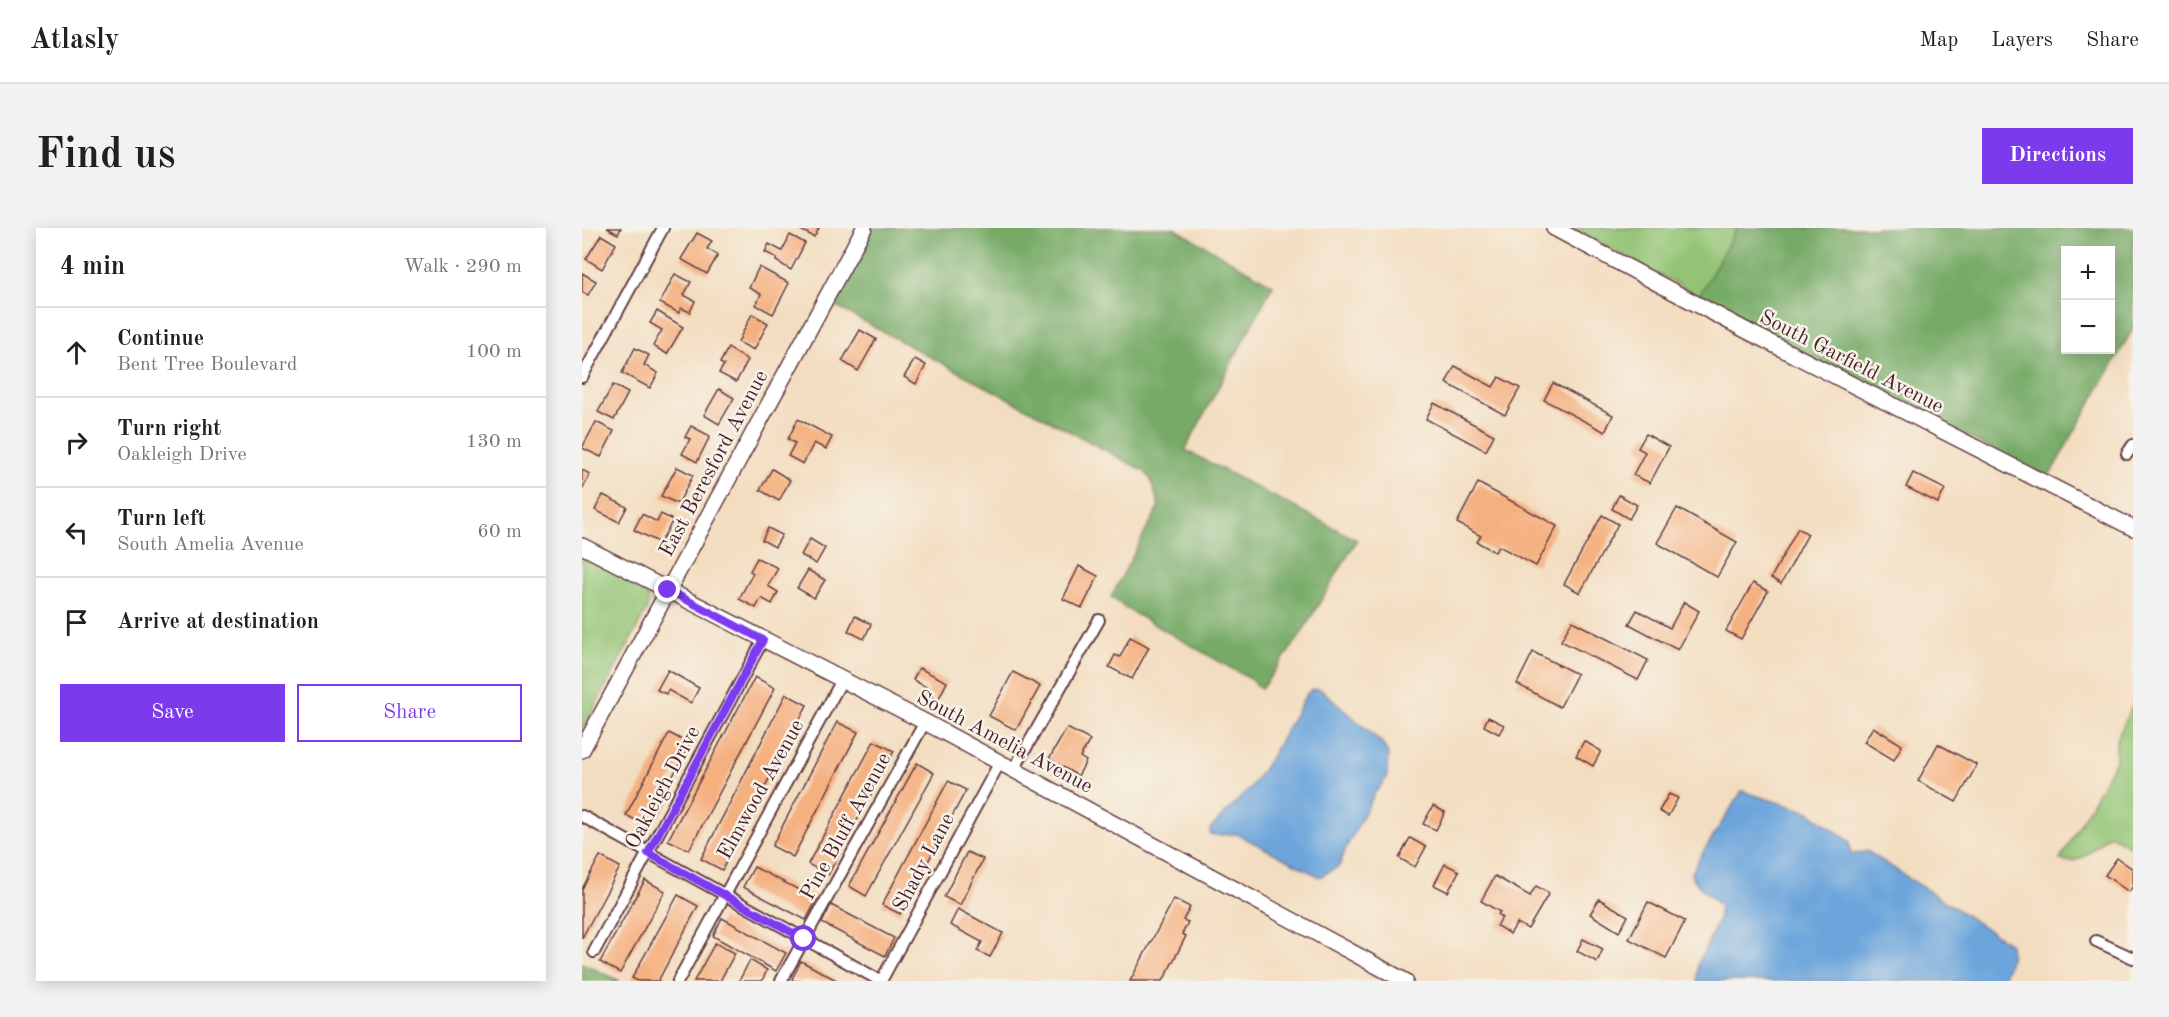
<!DOCTYPE html>
<meta charset="utf-8">
<style>
body{margin:0;font-family:"Old Standard TT",serif;background:#f2f2f2;color:#202124}
.controls{position:absolute;right:18px;top:18px;display:grid;overflow:hidden;border-radius:0px;box-shadow:0 3px 15px #0003}
.controls button{width:54px;height:54px;display:grid;place-items:center;padding:0;border:0;border-bottom:2px solid #e0e0e0;background:#fff;color:#202124;font:30px sans-serif}
.stop{position:absolute;width:18px;height:18px;margin:-14px;border:4px solid #7c3aed;border-radius:50%;background:#fff}
.stop.end{background:#7c3aed;border-color:#fff;box-shadow:0 2px 6px #0008}
.list{margin:0;padding:0;list-style:none}
h2{display:flex;justify-content:space-between;align-items:center;height:78px;margin:0;padding:0 24px;font-size:26px}
h2 small{font-size:20px;font-weight:400;color:#757577}
.list li{display:grid;grid-template-columns:39px 1fr auto;gap:18px;align-items:center;box-sizing:border-box;height:90px;padding:0 24px;border-top:2px solid #e0e0e0}
.list b{display:block;font-size:22px;white-space:nowrap}
.list p{margin:0;font-size:20px;white-space:nowrap;color:#757577}
.list em{font-size:20px;font-style:normal;color:#757577}
.actions{display:flex;gap:12px;padding:18px 24px}
.actions a{flex:1;padding:14px 0;border:2px solid #7c3aed;border-radius:0px;text-align:center;font-size:21px;color:#7c3aed}
.actions .main{background:#7c3aed;color:#fff}
.icon{flex:none;width:33px;height:33px;fill:none;stroke:currentColor;stroke-width:2;stroke-linecap:round;stroke-linejoin:round}
.map{position:relative;flex:none;width:1551px;height:753px;overflow:hidden;border-radius:0px}
header{display:flex;align-items:center;gap:36px;box-sizing:border-box;height:84px;padding:0 30px;background:#fff;border-bottom:2px solid #e0e0e0}
header strong{font-size:28px}
nav{display:flex;gap:33px;margin-inline-start:auto;font-size:21px}
.intro{display:flex;align-items:center;justify-content:space-between;box-sizing:border-box;height:144px;padding:0 36px}
h1{margin:0;font-size:42px}
.button{padding:15px 27px;border-radius:0px;background:#7c3aed;color:#fff;font-size:21px;font-weight:700}
main{display:flex;gap:36px;padding:0 36px}
aside{flex:1;background:#fff;border-radius:0px;box-shadow:0 3px 15px #0003}
.map>svg:first-child{display:block}
</style>
<header>
<strong>Atlasly</strong>
<nav><a>Map</a><a>Layers</a><a>Share</a></nav>
</header>
<div class="intro"><h1>Find us</h1><a class="button">Directions</a></div>
<main>
<aside>
<h2>4 min<small>Walk · 290 m</small></h2>
<ul class="list">
<li><svg class="icon" aria-label="ahead" viewBox="0 0 24 24"><path d="M12 20V5M6 11l6-6 6 6"/></svg><div><b>Continue</b><p>Bent Tree Boulevard</p></div><em>100 m</em></li>
<li><svg class="icon" aria-label="right" viewBox="0 0 24 24"><path d="M7 20v-9h11M14 6l5 5-5 5"/></svg><div><b>Turn right</b><p>Oakleigh Drive</p></div><em>130 m</em></li>
<li><svg class="icon" aria-label="left" viewBox="0 0 24 24"><path d="M17 20v-9H6M10 6l-5 5 5 5"/></svg><div><b>Turn left</b><p>South Amelia Avenue</p></div><em>60 m</em></li>
<li><svg class="icon" aria-label="arrive" viewBox="0 0 24 24"><path d="M6 21V4h12l-3 4 3 4H6"/></svg><div><b>Arrive at destination</b></div></li>
</ul>
<div class="actions"><a class="main">Save</a><a>Share</a></div>
</aside>
<div class="map">
<svg width="1551" height="753" viewBox="0 0 1551 753">
<rect width="100%" height="100%" fill="#f7f3e8"/>
<filter id="ink" filterUnits="userSpaceOnUse"><feTurbulence type="fractalNoise" baseFrequency=".0167" numOctaves="2"/><feDisplacementMap in="SourceGraphic" scale="12" xChannelSelector="R" yChannelSelector="G"/><feConvolveMatrix kernelMatrix="1 2 1 2 8 2 1 2 1" color-interpolation-filters="sRGB"/></filter>
<filter id="wash" filterUnits="userSpaceOnUse"><feTurbulence type="fractalNoise" baseFrequency=".008" numOctaves="4" result="noise"/><feDisplacementMap in="SourceGraphic" scale="24" xChannelSelector="R" yChannelSelector="G"/><feGaussianBlur stdDeviation="1.35" result="paint"/><feColorMatrix in="noise" values="0 0 0 0 0 0 0 0 0 0 0 0 0 0 0 0 0 1.4 0 .05"/><feComposite in="paint" operator="in"/></filter>
<g filter="url(#wash)">
<rect width="100%" height="100%" fill="#f3ddc0"/>
<g fill="#93c474" stroke="#6e7250" stroke-width="1.5">
<polygon points="990,0 1155,0 1117,68"/>
<path d="M0 326 61 359C67 367 67 372 65 381L0 503Z"/>
<path d="M1551 477V620L1528 607C1509 619 1503 638 1478 632L1534 532V513Z"/>
</g>
<g fill="#76aa66" stroke="#606448" stroke-width="1.5" fill-rule="evenodd">
<polygon points="290,0 592,0 691,57 603,222 775,312 716,411 679,461 670,452 545,381 529,369 577,278 568,250 562,243 249,76"/>
<path d="M1155 0H1551V101L1466 250 1198 113 1117 68ZM1484 22H1528V122H1484Z"/>
<polygon points="0,735 38,753 0,753"/>
</g>
<g fill="#6ca5db" stroke="#5b6283" stroke-width="1.5">
<path d="M735 461 741 463 800 515 806 526 805 549 793 565 765 618 757 638 738 649 655 606C645 605 637 609 628 606V601L668 560 690 528 724 467 729 462Z"/>
<path d="M1160 563 1227 584 1267 613 1269 627 1285 623 1428 716C1430 730 1427 741 1418 753H1115L1116 736 1136 693 1138 678 1116 657 1109 647 1118 629Z"/>
</g>
<g id="blocks">
<g fill="#f5b080">
<polygon points="25,0 39,0 36,6"/>
<polygon points="215,0 237,0 232,9"/>
<polygon points="115,5 130,13 125,21 136,27 125,46 99,31"/>
<polygon points="19,7 34,16 20,41 4,31"/>
<polygon points="208,7 223,15 209,42 194,33 195,30 183,24 187,16 200,23"/>
<polygon points="177,39 207,55 191,86 174,77 179,66 167,60"/>
<polygon points="0,45 14,53 6,67 0,64"/>
<polygon points="93,46 109,54 102,67 113,73 108,84 99,80 97,85 78,75"/>
<polygon points="75,83 101,99 85,126 71,118 80,102 68,95"/>
<polygon points="170,86 186,95 172,122 156,114"/>
<polygon points="278,102 294,111 276,143 260,133"/>
<polygon points="53,120 67,127 62,137 76,145 68,160 40,145"/>
<polygon points="146,120 166,132 154,154 137,145 142,137 138,135"/>
<polygon points="333,131 344,137 334,156 322,149"/>
<polygon points="873,138 911,159 917,149 938,160 923,187 864,155"/>
<polygon points="971,155 1031,187 1023,204 962,172"/>
<polygon points="31,157 46,165 32,192 16,184"/>
<polygon points="137,161 152,170 137,196 122,187"/>
<polygon points="852,175 912,207 904,223 844,191"/>
<polygon points="216,191 250,209 244,221 232,215 221,236 206,228 213,215 206,211"/>
<polygon points="14,194 32,203 19,229 0,220"/>
<polygon points="109,198 128,208 115,234 100,226 108,211 103,209"/>
<polygon points="1064,206 1087,219 1068,255 1051,247 1063,224 1056,220"/>
<polygon points="95,239 111,247 96,276 79,268"/>
<polygon points="190,241 208,252 197,273 178,262"/>
<polygon points="0,242 8,246 0,262"/>
<polygon points="1331,245 1363,261 1356,275 1324,259"/>
<polygon points="896,255 975,298 954,338 917,318 913,324 895,314 899,308 875,295"/>
<polygon points="21,267 45,279 37,294 13,282"/>
<polygon points="1037,267 1055,277 1047,291 1030,281"/>
<polygon points="1095,280 1155,314 1135,349 1075,315"/>
<polygon points="60,286 75,294 79,286 91,292 78,315 52,302"/>
<polygon points="1020,287 1036,296 998,365 982,356"/>
<polygon points="186,300 200,307 193,319 180,312"/>
<polygon points="1216,300 1226,306 1199,356 1189,350"/>
<polygon points="228,311 243,320 234,336 219,327"/>
<polygon points="175,330 196,340 186,358 196,364 190,376 179,370 174,380 157,371 171,345 168,343"/>
<polygon points="497,338 516,348 500,380 481,371"/>
<polygon points="226,342 243,352 232,370 215,360"/>
<polygon points="1171,355 1186,363 1159,411 1144,403"/>
<polygon points="1102,374 1117,383 1096,422 1047,396 1055,382 1088,400"/>
<polygon points="273,388 289,396 282,411 266,403"/>
<polygon points="990,393 1066,432 1056,452 979,413"/>
<polygon points="548,409 567,419 550,451 527,439 533,427 538,429"/>
<polygon points="951,424 995,446 978,479 935,456"/>
<polygon points="337,440 365,454 356,472 345,466 348,461 331,452"/>
<polygon points="86,442 117,460 109,475 86,462 84,466 75,462"/>
<polygon points="431,444 458,458 434,502 407,488"/>
<polygon points="173,449 193,460 107,622 86,612"/>
<polygon points="204,466 225,477 140,642 119,631"/>
<polygon points="906,489 922,497 917,506 902,498"/>
<polygon points="255,494 276,504 211,629 190,618"/>
<polygon points="1291,499 1320,517 1312,532 1282,514"/>
<polygon points="485,500 508,512 498,529 504,533 496,548 467,531"/>
<polygon points="87,505 108,516 64,598 44,587"/>
<polygon points="292,513 312,523 246,647 226,636"/>
<polygon points="1002,513 1019,523 1011,538 994,528"/>
<polygon points="1356,516 1395,537 1374,574 1336,553"/>
<polygon points="335,535 352,545 284,668 267,658"/>
<polygon points="366,553 384,562 318,686 300,677"/>
<polygon points="1087,566 1096,570 1086,588 1077,583"/>
<polygon points="851,578 863,584 854,602 841,596"/>
<polygon points="828,610 844,619 833,639 817,630"/>
<polygon points="385,624 401,631 378,677 362,669"/>
<polygon points="18,628 38,639 0,710 0,661"/>
<polygon points="1535,630 1551,641 1551,658 1547,664 1523,647"/>
<polygon points="863,636 877,643 866,664 852,657"/>
<polygon points="172,639 235,671 224,692 161,659"/>
<polygon points="913,648 948,668 954,658 967,665 946,701 935,695 928,706 915,698 920,689 916,687 918,684 899,673"/>
<polygon points="63,652 83,663 38,745 18,734"/>
<polygon points="96,667 116,678 76,753 56,753 50,750"/>
<polygon points="592,671 608,679 601,692 606,694 600,706 604,708 581,753 548,753"/>
<polygon points="1017,671 1046,688 1037,704 1008,686"/>
<polygon points="1066,674 1103,693 1084,730 1047,711"/>
<polygon points="249,677 312,710 303,728 240,695"/>
<polygon points="376,681 421,705 408,729 395,723 400,714 368,697"/>
<polygon points="140,690 204,725 194,743 131,708"/>
<polygon points="1001,711 1021,721 1015,734 995,723"/>
<polygon points="133,715 153,725 138,753 112,753"/>
<polygon points="168,732 185,742 180,753 157,753"/>
<polygon points="219,733 256,753 213,753 210,751"/>
</g>
</g>
</g>
<g filter="url(#ink)">
<use href="#blocks" fill-opacity="0" stroke="#633c41" stroke-width="1.5"/>
<g fill="none" stroke-linecap="round" stroke-linejoin="round">
<defs>
<g id="street">
<polyline points="0,149 81,0"/>
<polyline points="1545,226 1551,217"/>
<polyline points="432,541 517,392"/>
<polyline points="0,588 299,753"/>
<polyline points="1514,713 1551,730"/>
<polyline points="12,724 181,412"/>
<polyline points="96,753 260,452"/>
<polyline points="199,753 343,494"/>
<polyline points="299,753 418,534"/>
</g>
<g id="secondary">
<polyline points="972,0 1169,105 1551,300"/>
<polyline points="0,318 343,494 823,753"/>
<polyline points="0,522 282,0"/>
</g>
</defs>
<use href="#street" stroke="#633c41" stroke-width="14"/>
<use href="#secondary" stroke="#633c41" stroke-width="18"/>
<use href="#street" stroke="#fff" stroke-width="10"/>
<use href="#secondary" stroke="#fff" stroke-width="15"/>
</g>
</g>
<g fill="none" stroke-linecap="round" stroke-linejoin="round" filter="url(#ink)">
<polyline stroke="#7c3aed" stroke-width="8" points="86,362 181,412 66,625 222,711"/>
</g>
<g text-anchor="middle" stroke-width="5" stroke-linejoin="round" paint-order="stroke">
<g font-size="21" fill="#4a1f2b" stroke="#f7f3e8">
<text transform="translate(1270 133) rotate(27)" y="7">South Garfield Avenue</text>
<text transform="translate(131 235) rotate(-62)" y="7">East Beresford Avenue</text>
<text transform="translate(423 513) rotate(28)" y="7">South Amelia Avenue</text>
<text transform="translate(80 559) rotate(-62)" y="7">Oakleigh Drive</text>
<text transform="translate(178 561) rotate(-61)" y="7">Elmwood Avenue</text>
<text transform="translate(263 598) rotate(-61)" y="7">Pine Bluff Avenue</text>
<text transform="translate(341 634) rotate(-62)" y="7">Shady Lane</text>
</g>
</g>
</svg>
<div class="controls">
<button>+</button>
<button>−</button>
</div>
<div class="stop" style="left:222px;top:711px"></div>
<div class="stop end" style="left:86px;top:362px"></div>
</div>
</main>
